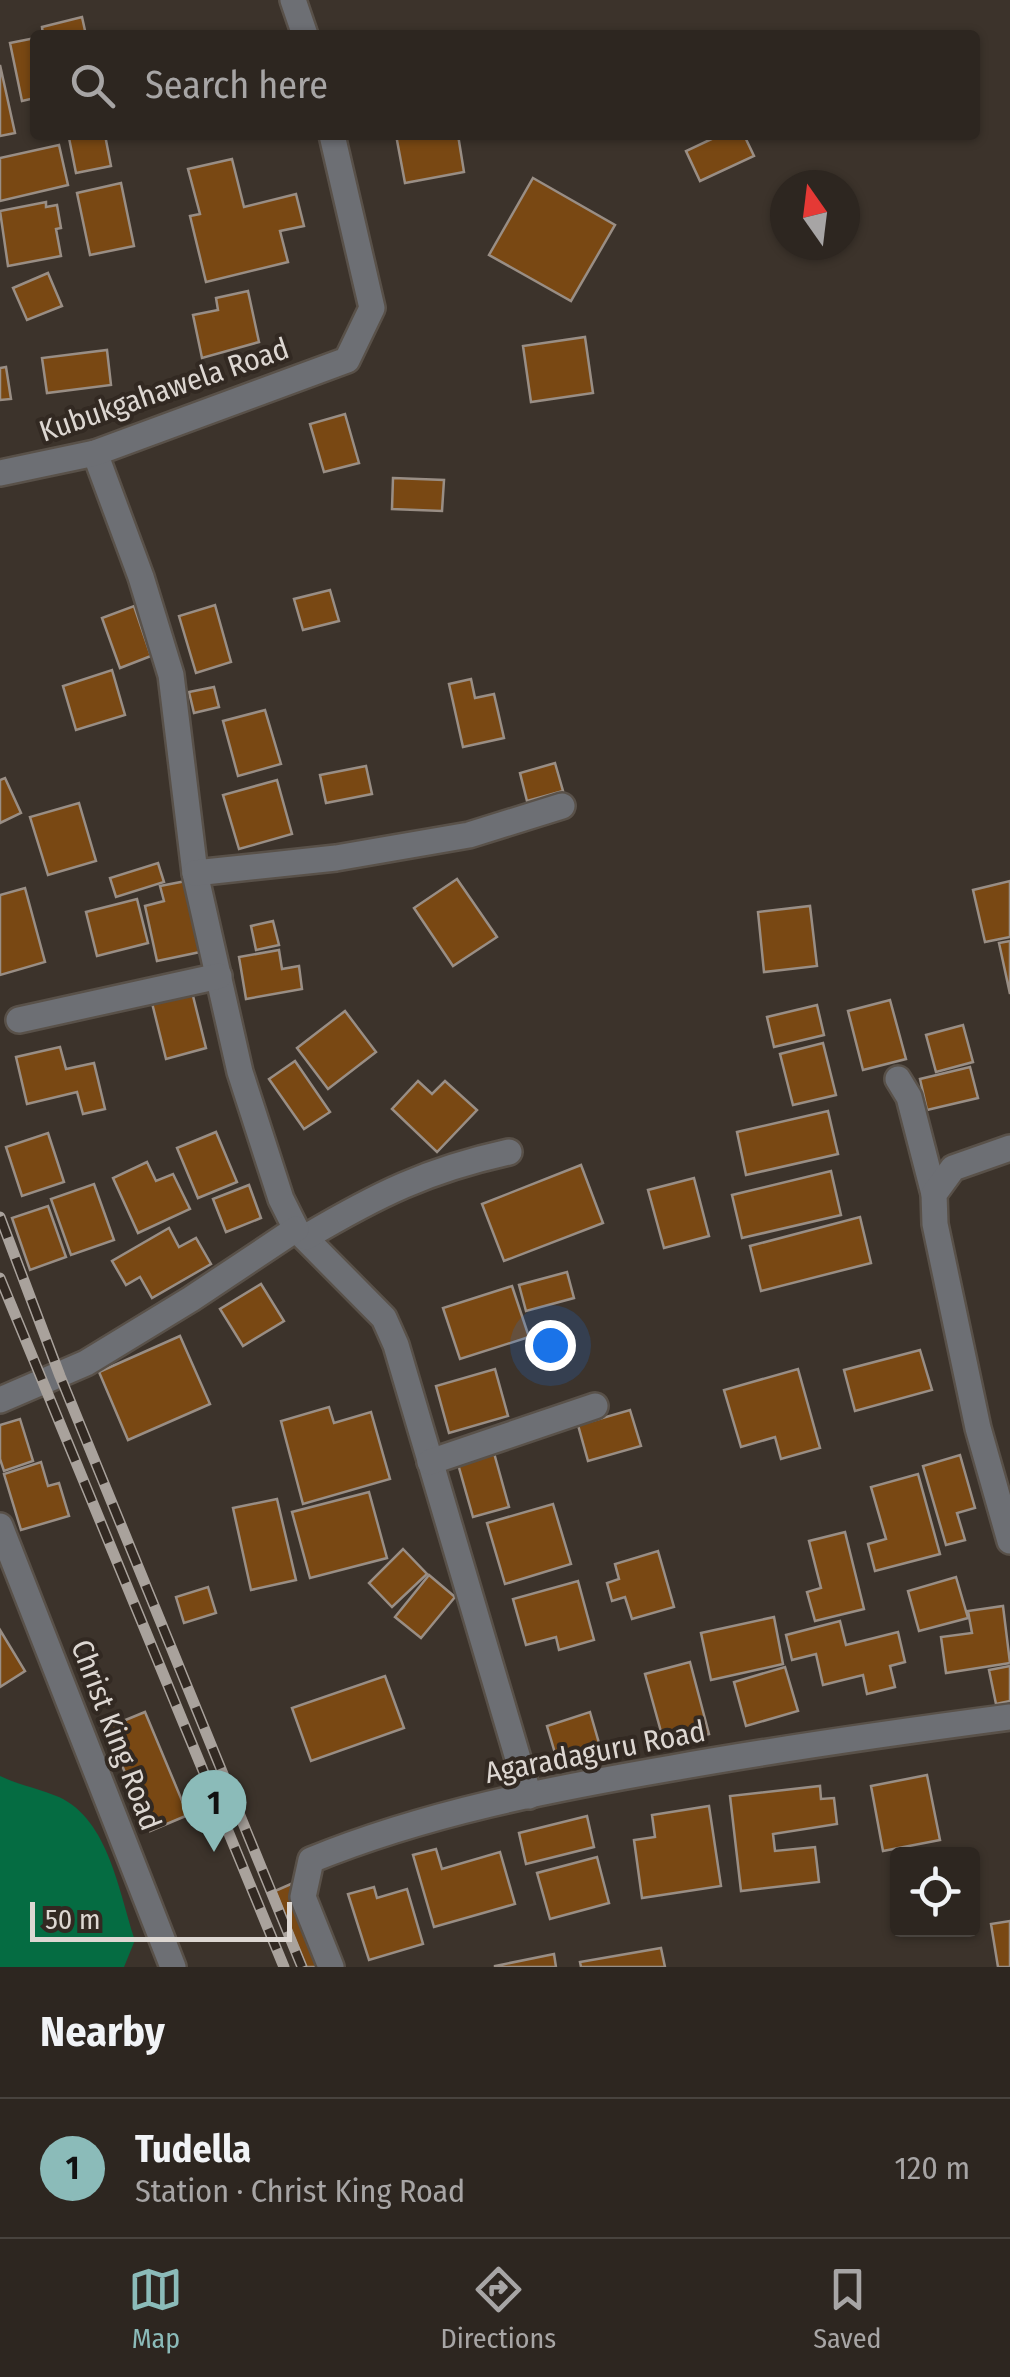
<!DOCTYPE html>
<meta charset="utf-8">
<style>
body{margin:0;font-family:"Fira Sans Condensed",sans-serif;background:#39322d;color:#f1f3f6}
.controls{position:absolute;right:30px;bottom:30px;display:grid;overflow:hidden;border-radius:10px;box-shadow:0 2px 8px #0004}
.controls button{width:90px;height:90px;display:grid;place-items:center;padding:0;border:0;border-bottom:2px solid #48433e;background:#2d2620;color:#f1f3f6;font:50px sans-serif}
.compass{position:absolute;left:770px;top:170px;width:90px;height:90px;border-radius:50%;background:#2d2620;box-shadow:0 2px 8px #0004;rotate:346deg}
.scale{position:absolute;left:30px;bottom:25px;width:262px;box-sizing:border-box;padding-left:10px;border:5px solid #ddd7d2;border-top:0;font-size:28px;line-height:35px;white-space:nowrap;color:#ddd7d2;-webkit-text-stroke:8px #322922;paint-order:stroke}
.you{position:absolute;left:550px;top:1345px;width:35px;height:35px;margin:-25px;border:8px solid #fff;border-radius:50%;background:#1a73e8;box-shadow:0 0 0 15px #1a73e833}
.badge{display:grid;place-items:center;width:65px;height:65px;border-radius:50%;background:#8bbbb9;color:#111;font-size:32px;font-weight:700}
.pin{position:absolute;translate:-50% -82px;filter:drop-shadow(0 2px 5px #0008)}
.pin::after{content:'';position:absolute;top:52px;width:35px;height:30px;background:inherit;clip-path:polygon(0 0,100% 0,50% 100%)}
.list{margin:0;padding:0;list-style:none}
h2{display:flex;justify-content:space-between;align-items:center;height:130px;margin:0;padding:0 40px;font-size:42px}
h2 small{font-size:32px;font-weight:400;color:#a7a5a5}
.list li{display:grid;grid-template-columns:65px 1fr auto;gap:30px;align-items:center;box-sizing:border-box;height:140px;padding:0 40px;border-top:2px solid #48433e}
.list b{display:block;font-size:38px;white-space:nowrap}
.list p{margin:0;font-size:32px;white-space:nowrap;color:#a7a5a5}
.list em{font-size:32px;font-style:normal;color:#a7a5a5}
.icon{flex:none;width:55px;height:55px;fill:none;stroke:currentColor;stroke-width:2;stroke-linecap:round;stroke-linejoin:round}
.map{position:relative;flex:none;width:1010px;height:1967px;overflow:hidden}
.search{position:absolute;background:#2d2620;box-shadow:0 2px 8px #0004;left:30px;right:30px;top:30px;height:110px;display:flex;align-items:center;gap:25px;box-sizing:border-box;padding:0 35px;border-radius:10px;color:#a7a5a5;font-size:38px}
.sheet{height:270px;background:#2d2620}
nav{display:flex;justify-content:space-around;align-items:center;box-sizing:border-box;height:140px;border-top:2px solid #48433e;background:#2d2620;font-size:28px;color:#a7a5a5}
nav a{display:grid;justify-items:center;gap:5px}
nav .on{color:#8bbbb9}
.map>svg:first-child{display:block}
</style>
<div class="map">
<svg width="1010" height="1967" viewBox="0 0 1010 1967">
<rect width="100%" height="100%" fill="#3c332b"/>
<path fill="#056c42" d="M0 1776C19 1785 40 1789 59 1797 109 1820 119 1893 135 1940L124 1967H0Z"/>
<g fill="#794813" stroke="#998e85" stroke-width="2.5">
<polygon points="82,17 86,35 43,35 42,27"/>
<polygon points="35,38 35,98 22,101 10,43"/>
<polygon points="0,65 15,133 0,136"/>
<polygon points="84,135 105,135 111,166 76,173 69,138"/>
<polygon points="396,135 458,135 464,172 405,183"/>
<polygon points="720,135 744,135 754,156 700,181 686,151"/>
<polygon points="59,145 68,185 0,201 0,158"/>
<polygon points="232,159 244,207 296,194 304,226 280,231 288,262 206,282 190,216 200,214 188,169"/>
<polygon points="533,178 615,225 571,301 489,255"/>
<polygon points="121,183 134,246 90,255 77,193"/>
<polygon points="46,202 46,207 57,205 61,228 56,229 61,256 8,266 0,211"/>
<polygon points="48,273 62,306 27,320 13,288"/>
<polygon points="248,291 259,342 202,358 193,315 218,310 216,298"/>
<polygon points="585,337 593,393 531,402 523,346"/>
<polygon points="107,350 111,385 47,393 42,358"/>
<polygon points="6,367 11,399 0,400 0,368"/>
<polygon points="345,414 359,463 324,472 310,424"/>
<polygon points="393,478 444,480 442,511 392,509"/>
<polygon points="330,590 339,621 303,630 294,599"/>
<polygon points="215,605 231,662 196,673 179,616"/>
<polygon points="134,606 151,656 120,668 102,618"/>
<polygon points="112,670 125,715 76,730 63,686"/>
<polygon points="471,679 475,698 494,694 504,738 463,747 449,684"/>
<polygon points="214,687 219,707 194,713 189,692"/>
<polygon points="265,710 281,764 238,776 223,721"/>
<polygon points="555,763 563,791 527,801 520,773"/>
<polygon points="366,766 372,794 326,803 320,775"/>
<polygon points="5,778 21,813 0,823 0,780"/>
<polygon points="277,780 292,834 239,849 223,795"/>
<polygon points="79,803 96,861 48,875 30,817"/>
<polygon points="158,863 164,882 116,897 110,878"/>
<polygon points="457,879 497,937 453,966 414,908"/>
<polygon points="186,881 205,951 157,961 145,906 164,901 160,886"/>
<polygon points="1010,881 1010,937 985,942 973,890"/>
<polygon points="25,888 45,962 0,975 0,895"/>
<polygon points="137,899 148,943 97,956 86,912"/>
<polygon points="810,906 817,966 764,972 758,912"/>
<polygon points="273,921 279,945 256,950 251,926"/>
<polygon points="1010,941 1010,994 999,943"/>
<polygon points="279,950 282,969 299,966 302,989 246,999 239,957"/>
<polygon points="192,992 206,1048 166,1059 152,1003"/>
<polygon points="890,1000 906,1059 863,1070 848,1011"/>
<polygon points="817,1005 824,1035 774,1047 767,1017"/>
<polygon points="345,1011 376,1052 328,1089 297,1048"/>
<polygon points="963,1025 973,1062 936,1072 926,1035"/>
<polygon points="823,1043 836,1095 793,1105 780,1054"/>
<polygon points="60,1047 66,1069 94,1063 105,1109 83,1114 77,1092 27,1104 16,1057"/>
<polygon points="295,1061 330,1112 304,1129 269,1079"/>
<polygon points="970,1067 978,1098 927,1110 920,1079"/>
<polygon points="418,1081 432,1094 445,1081 477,1110 437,1152 392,1109"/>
<polygon points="828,1111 838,1154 746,1175 737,1132"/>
<polygon points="216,1132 237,1182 198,1198 177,1148"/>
<polygon points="48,1133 64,1182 22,1196 6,1147"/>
<polygon points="147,1162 156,1181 173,1174 190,1209 138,1233 113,1178"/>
<polygon points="581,1165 603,1223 504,1261 482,1204"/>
<polygon points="831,1171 841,1215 742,1238 732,1195"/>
<polygon points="694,1178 709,1236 664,1248 648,1190"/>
<polygon points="94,1184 114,1240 71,1255 51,1199"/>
<polygon points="249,1185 261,1218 226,1232 213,1199"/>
<polygon points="48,1206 66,1257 30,1270 12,1218"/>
<polygon points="860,1217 871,1263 761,1291 750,1246"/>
<polygon points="169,1228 179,1247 196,1238 211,1264 152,1298 140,1277 126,1285 112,1261"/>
<polygon points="567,1272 574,1298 526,1311 519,1285"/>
<polygon points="261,1284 284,1321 243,1346 220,1309"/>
<polygon points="512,1286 529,1337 460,1359 443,1308"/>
<polygon points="180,1336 210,1404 128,1440 99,1372"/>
<polygon points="920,1350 932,1390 855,1411 844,1370"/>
<polygon points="495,1369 508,1416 449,1433 436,1386"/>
<polygon points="798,1369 820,1448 781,1459 775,1437 741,1447 724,1390"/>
<polygon points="329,1407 334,1423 371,1412 390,1479 303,1504 281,1421"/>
<polygon points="630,1410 641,1446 588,1461 578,1425"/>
<polygon points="20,1419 33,1461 4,1471 0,1459 0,1425"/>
<polygon points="494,1453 509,1507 473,1517 458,1464"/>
<polygon points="960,1455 975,1508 957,1513 965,1540 946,1545 923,1466"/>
<polygon points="41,1462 48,1486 59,1483 69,1516 21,1530 4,1474"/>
<polygon points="918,1474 940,1554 875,1571 868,1544 886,1539 871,1487"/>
<polygon points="369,1492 387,1558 310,1578 292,1512"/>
<polygon points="277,1499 296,1580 251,1590 233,1508"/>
<polygon points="553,1504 571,1564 505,1584 487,1523"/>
<polygon points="845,1532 864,1609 815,1621 807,1592 821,1588 809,1541"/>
<polygon points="403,1549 427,1574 392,1607 369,1583"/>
<polygon points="658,1551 674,1607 632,1619 625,1597 612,1601 607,1583 619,1579 615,1564"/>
<polygon points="429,1575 455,1597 421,1638 395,1617"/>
<polygon points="956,1577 968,1618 919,1631 908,1591"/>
<polygon points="578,1581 594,1640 559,1650 556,1637 526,1645 513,1599"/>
<polygon points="208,1587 216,1613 184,1623 176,1597"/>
<polygon points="1003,1606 1010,1663 946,1673 941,1637 972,1633 968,1611"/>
<polygon points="774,1617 783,1664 711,1680 701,1633"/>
<polygon points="840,1621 846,1645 898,1632 905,1662 890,1666 895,1687 867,1694 863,1675 823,1685 816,1654 792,1660 786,1635"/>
<polygon points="0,1630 25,1671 0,1687"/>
<polygon points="690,1662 709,1734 665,1746 645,1674"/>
<polygon points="1010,1666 1010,1701 996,1704 989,1670"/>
<polygon points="785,1667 798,1711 746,1726 734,1682"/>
<polygon points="385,1676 404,1728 311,1761 292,1708"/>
<polygon points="145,1712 188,1815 150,1831 106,1728"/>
<polygon points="590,1712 603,1757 560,1770 547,1726"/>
<polygon points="927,1775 940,1840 883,1851 871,1786"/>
<polygon points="820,1786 821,1799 834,1798 837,1824 773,1834 775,1851 815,1847 819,1882 741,1891 730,1796"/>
<polygon points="709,1806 721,1886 642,1898 634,1840 655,1837 652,1815"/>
<polygon points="587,1816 594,1847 526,1864 519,1833"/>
<polygon points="436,1849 442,1869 500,1852 515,1904 434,1927 413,1855"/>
<polygon points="597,1857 609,1903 550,1919 537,1873"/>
<polygon points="291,1884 324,1967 306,1967 275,1891"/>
<polygon points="374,1887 377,1898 407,1889 423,1944 369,1960 348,1894"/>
<polygon points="1010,1921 1010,1967 998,1967 991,1924"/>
<polygon points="661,1948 665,1967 581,1967 580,1962"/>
<polygon points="554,1954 556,1967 495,1967 495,1966"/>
</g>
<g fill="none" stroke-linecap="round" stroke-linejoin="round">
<defs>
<g id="minor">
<polyline points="293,0 305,35"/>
<polyline points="95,453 141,577 171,675 195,873 240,1072 281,1199 296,1229 384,1318 396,1345 529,1796"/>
<polyline points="0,473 95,453 347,360 372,308 332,135"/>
<polyline points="195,873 336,858 469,835 562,806"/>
<polyline points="19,1020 219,976"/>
<polyline points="898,1079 909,1097 934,1194"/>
<polyline points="1010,1148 953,1168 934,1194 935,1224 978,1428 1010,1541"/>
<path d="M306 1237C377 1195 427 1170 509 1152"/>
<polyline points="0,1400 86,1363 191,1299 296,1229"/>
<polyline points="430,1462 595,1406"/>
<polyline points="0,1526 173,1967"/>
<path d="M331 1967 303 1897 311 1860C426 1813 550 1789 672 1768 784 1748 897 1732 1010 1717"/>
</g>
</defs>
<use href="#minor" stroke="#595149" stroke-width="30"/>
<use href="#minor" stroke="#6d6f74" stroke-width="25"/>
<defs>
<g id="rail">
<polyline points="0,1217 60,1376 302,1967"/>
<polyline points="0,1278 284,1967"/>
</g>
</defs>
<use href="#rail" stroke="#a9a29c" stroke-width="11"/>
<use href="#rail" stroke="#322922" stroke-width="8" stroke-dasharray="22" stroke-linecap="butt"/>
</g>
<g text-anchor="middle" stroke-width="8" stroke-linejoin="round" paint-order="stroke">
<g font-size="30" fill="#ddd7d2" stroke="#322922">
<text transform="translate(164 390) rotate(-19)" y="10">Kubukgahawela Road</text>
<text transform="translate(116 1735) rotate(69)" y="10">Christ King Road</text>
<text transform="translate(595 1752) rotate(-11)" y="10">Agaradaguru Road</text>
</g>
</g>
</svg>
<div class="controls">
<button><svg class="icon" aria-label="locate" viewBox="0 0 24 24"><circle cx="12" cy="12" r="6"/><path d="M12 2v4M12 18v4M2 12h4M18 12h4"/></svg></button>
</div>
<svg class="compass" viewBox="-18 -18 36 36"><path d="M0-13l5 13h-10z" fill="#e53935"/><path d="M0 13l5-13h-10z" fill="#a7a5a5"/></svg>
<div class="scale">50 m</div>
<div class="you"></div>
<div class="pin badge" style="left:214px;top:1852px">1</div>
<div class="search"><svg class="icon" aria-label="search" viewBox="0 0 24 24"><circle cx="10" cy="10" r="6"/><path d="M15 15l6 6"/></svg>Search here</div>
</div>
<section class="sheet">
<h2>Nearby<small></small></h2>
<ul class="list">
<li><span class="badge">1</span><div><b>Tudella</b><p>Station · Christ King Road</p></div><em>120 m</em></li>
</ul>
</section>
<nav>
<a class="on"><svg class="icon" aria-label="map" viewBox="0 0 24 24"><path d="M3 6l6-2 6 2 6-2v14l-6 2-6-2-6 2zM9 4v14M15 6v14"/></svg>Map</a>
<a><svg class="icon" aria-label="directions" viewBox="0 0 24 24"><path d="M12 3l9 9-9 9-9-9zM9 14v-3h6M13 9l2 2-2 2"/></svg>Directions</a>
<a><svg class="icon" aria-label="saved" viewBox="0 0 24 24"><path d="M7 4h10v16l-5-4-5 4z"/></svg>Saved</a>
</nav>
